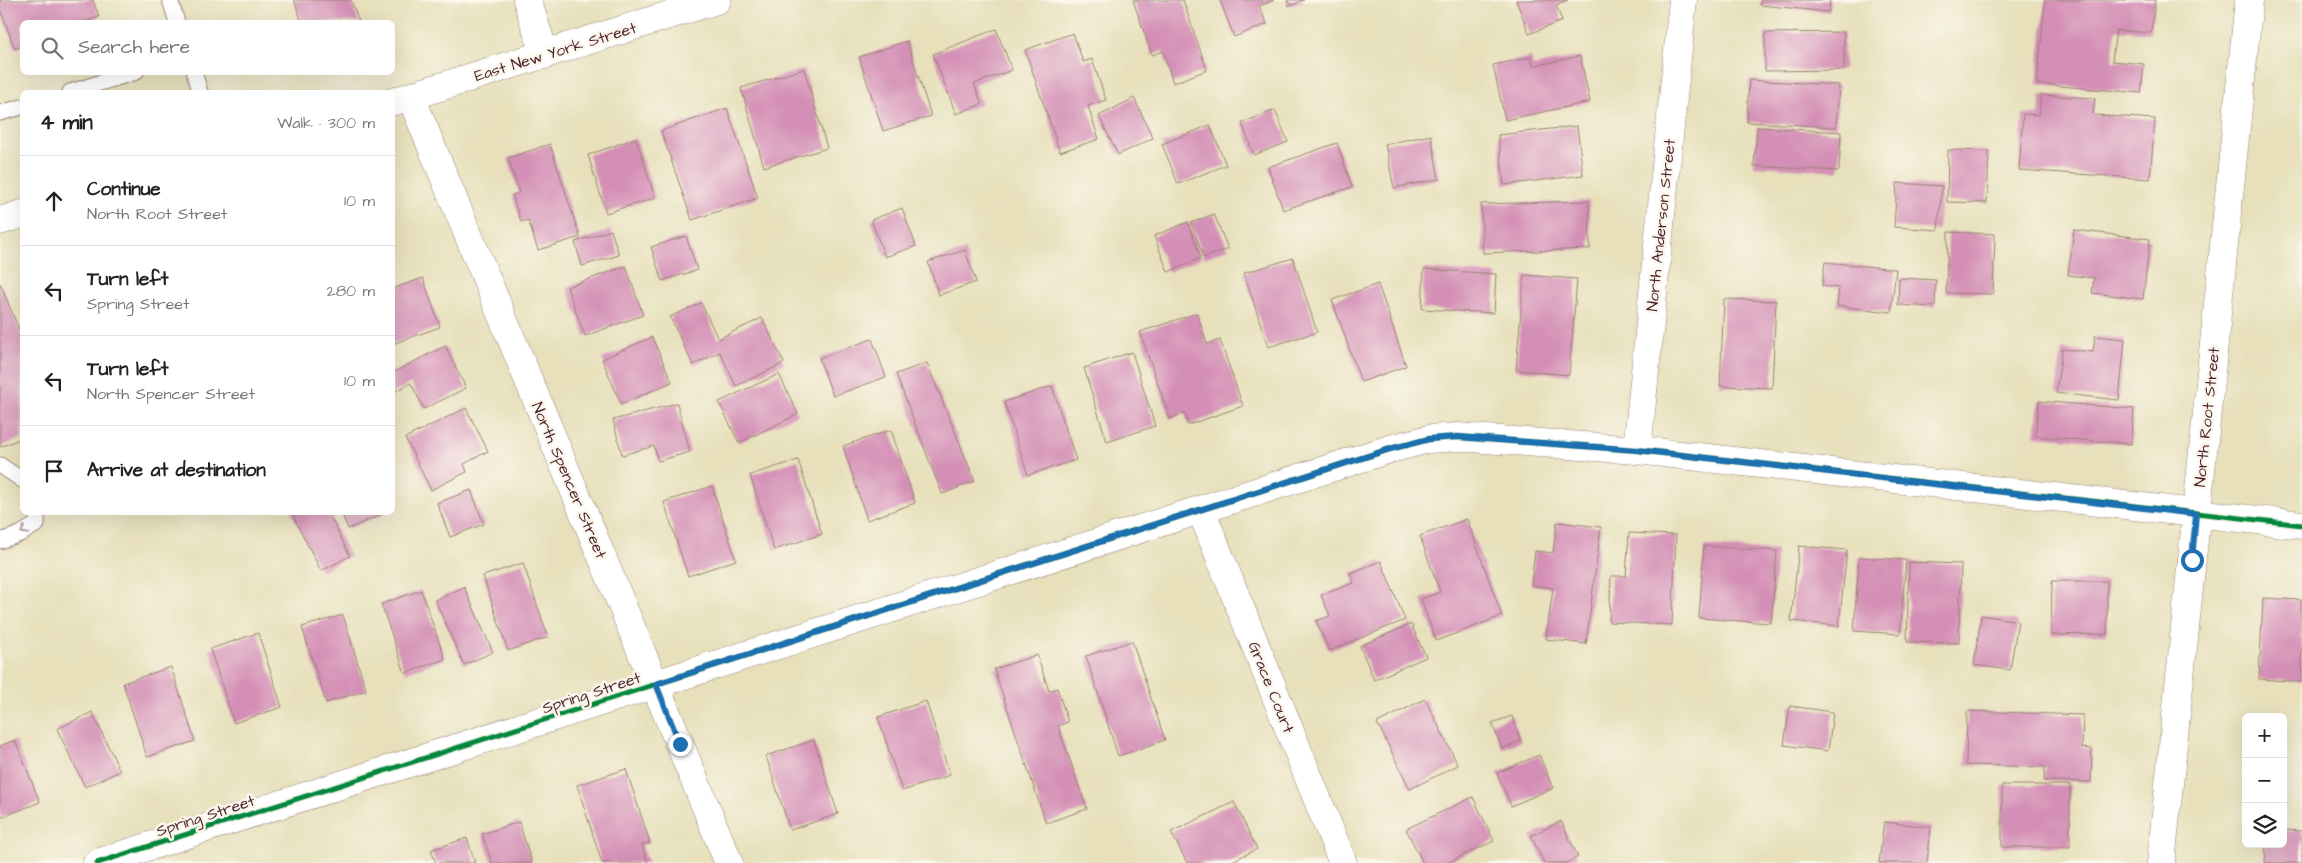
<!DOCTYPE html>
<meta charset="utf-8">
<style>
body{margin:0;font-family:"Architects Daughter",sans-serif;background:#f2f2f2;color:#222}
.controls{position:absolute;right:15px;bottom:15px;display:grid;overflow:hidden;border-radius:8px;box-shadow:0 5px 20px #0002}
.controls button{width:45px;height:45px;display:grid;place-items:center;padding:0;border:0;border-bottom:1px solid #e0e0e0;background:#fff;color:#222;font:25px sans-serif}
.stop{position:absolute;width:15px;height:15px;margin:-11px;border:4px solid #1f6fb2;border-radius:50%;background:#fff}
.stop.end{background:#1f6fb2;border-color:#fff;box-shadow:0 1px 5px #0008}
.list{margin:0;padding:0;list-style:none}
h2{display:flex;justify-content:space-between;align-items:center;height:65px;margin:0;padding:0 20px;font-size:21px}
h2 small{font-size:16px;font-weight:400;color:#767676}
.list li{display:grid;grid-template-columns:32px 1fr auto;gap:15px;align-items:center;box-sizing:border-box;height:90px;padding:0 20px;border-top:1px solid #e0e0e0}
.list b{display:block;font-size:19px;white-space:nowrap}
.list p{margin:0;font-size:16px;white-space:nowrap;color:#767676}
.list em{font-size:16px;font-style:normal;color:#767676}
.icon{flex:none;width:28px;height:28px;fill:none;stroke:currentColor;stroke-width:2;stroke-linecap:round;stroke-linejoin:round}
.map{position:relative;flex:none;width:2302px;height:863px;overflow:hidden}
.search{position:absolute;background:#fff;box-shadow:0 5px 20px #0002;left:20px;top:20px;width:375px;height:55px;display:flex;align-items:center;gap:12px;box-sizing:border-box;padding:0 18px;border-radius:8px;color:#767676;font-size:19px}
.panel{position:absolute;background:#fff;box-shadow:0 5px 20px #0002;left:20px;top:90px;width:375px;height:425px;border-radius:8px}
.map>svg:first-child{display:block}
</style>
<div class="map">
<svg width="2302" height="863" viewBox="0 0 2302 863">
<rect width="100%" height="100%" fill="#fbf7ec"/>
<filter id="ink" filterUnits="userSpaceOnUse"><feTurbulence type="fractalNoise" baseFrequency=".02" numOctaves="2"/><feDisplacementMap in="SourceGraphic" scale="10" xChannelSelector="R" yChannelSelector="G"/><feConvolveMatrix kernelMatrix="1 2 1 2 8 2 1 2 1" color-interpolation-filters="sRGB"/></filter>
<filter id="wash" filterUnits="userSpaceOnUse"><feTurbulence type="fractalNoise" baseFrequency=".0096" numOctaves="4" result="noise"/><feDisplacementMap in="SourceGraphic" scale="20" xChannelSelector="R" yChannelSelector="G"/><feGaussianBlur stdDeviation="1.12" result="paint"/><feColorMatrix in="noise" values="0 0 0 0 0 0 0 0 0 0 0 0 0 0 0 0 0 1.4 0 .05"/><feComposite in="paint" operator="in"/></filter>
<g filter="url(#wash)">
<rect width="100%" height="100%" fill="#e7e0bb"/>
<g id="blocks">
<g fill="#d48fb6">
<polygon points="0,0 93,0 99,17 84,22 22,22 22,46 15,49 0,9"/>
<polygon points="294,0 351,0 359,22 302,22"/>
<polygon points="1133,0 1183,0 1207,70 1173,83 1163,51 1152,55"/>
<polygon points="1220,0 1274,0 1259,6 1267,24 1234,37"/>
<polygon points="1287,0 1304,0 1289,6"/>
<polygon points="1516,0 1568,0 1556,5 1562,21 1529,34"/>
<polygon points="1761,0 1830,0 1829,12 1760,5"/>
<polygon points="2045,0 2155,0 2151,33 2116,30 2112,61 2144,64 2141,93 2037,84"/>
<polygon points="996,29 1012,70 974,84 982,104 956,114 933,54"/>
<polygon points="1844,32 1844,70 1765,71 1765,33"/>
<polygon points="1073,33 1083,62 1092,59 1106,100 1088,106 1099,139 1060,152 1025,50"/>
<polygon points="907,41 931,116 883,131 859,57"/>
<polygon points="1580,56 1590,102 1505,120 1493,65 1531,57 1533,66"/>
<polygon points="804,69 827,148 764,167 741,88"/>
<polygon points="1749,80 1839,85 1836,127 1747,122"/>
<polygon points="2041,95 2095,98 2093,115 2155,119 2150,179 2019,170 2023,114 2039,115"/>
<polygon points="1134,98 1153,138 1118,155 1099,116"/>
<polygon points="727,108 758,198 692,220 661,131"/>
<polygon points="1275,110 1288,142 1254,155 1242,123"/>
<polygon points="1210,125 1226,165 1178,184 1162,144"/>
<polygon points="1577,126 1583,175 1504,185 1498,135"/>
<polygon points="1757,127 1841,132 1839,171 1754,166"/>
<polygon points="1431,135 1439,179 1394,188 1385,144"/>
<polygon points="636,138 655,198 606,213 588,155"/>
<polygon points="1337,143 1352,187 1283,210 1268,167"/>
<polygon points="550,144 580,237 538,250 528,220 521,222 512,195 519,193 508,158"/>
<polygon points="1948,150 1989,151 1987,203 1947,202"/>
<polygon points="1897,183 1942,186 1938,230 1894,227"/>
<polygon points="1589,201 1590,249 1483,253 1481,204"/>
<polygon points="902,208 916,246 885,257 871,220"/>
<polygon points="1214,214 1228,249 1204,258 1191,223"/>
<polygon points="1188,222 1201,258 1168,272 1154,236"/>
<polygon points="611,230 619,255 582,266 575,242"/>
<polygon points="2074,230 2150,239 2143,299 2092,293 2094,278 2068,275"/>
<polygon points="1948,232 1995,234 1993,294 1946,293"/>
<polygon points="686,236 697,270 662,281 651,247"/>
<polygon points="965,250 976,282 939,295 928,262"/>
<polygon points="1293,258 1317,332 1268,347 1244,273"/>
<polygon points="1825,262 1896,269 1891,312 1837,306 1839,288 1822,286"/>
<polygon points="626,266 643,315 585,336 567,287"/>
<polygon points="1424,269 1496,274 1494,313 1422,309"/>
<polygon points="1524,275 1577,279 1569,375 1516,370"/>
<polygon points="423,278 440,327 392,344 392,289"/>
<polygon points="1899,278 1936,280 1935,307 1898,305"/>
<polygon points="0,283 22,337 22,438 0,447"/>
<polygon points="1378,284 1406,366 1361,382 1332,300"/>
<polygon points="1724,299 1776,301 1772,388 1720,386"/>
<polygon points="701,303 718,339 762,318 784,363 736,386 720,352 693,365 670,317"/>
<polygon points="1197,313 1207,344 1220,340 1243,406 1188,425 1185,413 1170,419 1140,332"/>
<polygon points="2095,336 2125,339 2119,400 2056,393 2062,349 2093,352"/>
<polygon points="652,337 672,382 621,404 602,359"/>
<polygon points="872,339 886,377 833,396 819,358"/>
<polygon points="445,346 466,388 424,409 411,383 392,393 392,373"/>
<polygon points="1132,352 1155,426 1107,442 1084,368"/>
<polygon points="927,363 975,481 942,494 896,374"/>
<polygon points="779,374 798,414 739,443 719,402"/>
<polygon points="1052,386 1076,460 1028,475 1004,402"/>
<polygon points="2039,401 2134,409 2131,444 2035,436"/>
<polygon points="677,403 690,452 658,461 654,446 622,455 613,420"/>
<polygon points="466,408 488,451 464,464 467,472 431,490 405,438"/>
<polygon points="891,430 915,503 867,520 843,446"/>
<polygon points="798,460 822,534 774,550 750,475"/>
<polygon points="712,486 736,560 688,576 664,502"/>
<polygon points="471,490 484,524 450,537 437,503"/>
<polygon points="291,512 328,512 350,556 321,571"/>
<polygon points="341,512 383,512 383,514 348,529"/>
<polygon points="1467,519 1502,616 1436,641 1421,599 1440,592 1420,536"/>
<polygon points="1557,522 1601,527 1586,644 1546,639 1553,588 1531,585 1535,551 1553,553"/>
<polygon points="1629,533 1676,535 1672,625 1609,622 1611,576 1626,576"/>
<polygon points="1704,546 1777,551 1771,623 1699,618"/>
<polygon points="1799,546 1847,550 1839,626 1791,621"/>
<polygon points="1859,557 1906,560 1900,634 1854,631"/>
<polygon points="1381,561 1405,620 1329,651 1316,621 1330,616 1321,595 1354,583 1350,573"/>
<polygon points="1909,562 1961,564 1959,643 1907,642"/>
<polygon points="523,563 548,637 508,651 483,576"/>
<polygon points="2052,581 2107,581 2107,634 2051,635"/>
<polygon points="464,587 493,652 464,665 435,600"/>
<polygon points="421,590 445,659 405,673 381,604"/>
<polygon points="2263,598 2301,600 2302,682 2259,679"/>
<polygon points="343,615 366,690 326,703 302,627"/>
<polygon points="1981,615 2018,621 2010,670 1974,665"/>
<polygon points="1411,624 1426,657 1374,680 1360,646"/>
<polygon points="258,633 282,707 234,723 210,649"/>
<polygon points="1132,641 1165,740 1118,756 1086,656"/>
<polygon points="1037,655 1049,691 1057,688 1068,722 1058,726 1087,809 1046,823 994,669"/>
<polygon points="171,667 195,741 147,757 123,683"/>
<polygon points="1425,699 1458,765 1410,789 1377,723"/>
<polygon points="926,701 950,775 902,791 878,717"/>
<polygon points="1790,706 1833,712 1828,751 1784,745"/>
<polygon points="1967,711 2083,715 2082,748 2092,749 2091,782 2044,781 2045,767 1966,765"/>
<polygon points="92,712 120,771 85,787 57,729"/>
<polygon points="1512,716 1521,741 1502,749 1492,723"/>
<polygon points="15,740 40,802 0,818 0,746"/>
<polygon points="814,740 838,814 790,830 766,756"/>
<polygon points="1539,755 1553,788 1511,806 1497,773"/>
<polygon points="626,769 650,843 642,845 648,863 602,863 577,785"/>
<rect x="2002" y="785" width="68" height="62"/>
<polygon points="1473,797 1494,841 1447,863 1423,863 1406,829"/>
<polygon points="1234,802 1257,849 1228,863 1187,863 1171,832"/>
<polygon points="1561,821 1578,857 1566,863 1544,863 1531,836"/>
<polygon points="519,822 532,863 492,863 482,834"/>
<polygon points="1884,822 1931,827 1927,863 1879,863"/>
<polygon points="2283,830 2302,831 2302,863 2265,863 2266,844 2283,844"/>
<polygon points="467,838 475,863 436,863 431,850"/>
</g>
</g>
</g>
<g filter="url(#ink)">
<use href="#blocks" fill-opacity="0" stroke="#988073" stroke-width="1"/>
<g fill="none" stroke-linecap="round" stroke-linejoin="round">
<defs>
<g id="lane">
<polyline points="170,0 177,22"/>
<polyline points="194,72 200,92"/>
<polyline points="70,92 136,72"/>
<polyline points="0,113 22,107"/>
<polyline points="0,465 22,480"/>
<polyline points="0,541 20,534 37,524 37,512"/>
</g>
<g id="street">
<polyline points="527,0 545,55"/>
<polyline points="411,97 729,863"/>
<polyline points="1637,450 1683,0"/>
<polyline points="1201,510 1343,863"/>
<polyline points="97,863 1390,449 1429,439 1458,437 1637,450 2302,525"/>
<polyline points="2161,863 2249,0"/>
</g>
<g id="primary">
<polyline points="392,102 717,0"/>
<polyline points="0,221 22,214"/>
</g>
</defs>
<use href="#lane" stroke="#988073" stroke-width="17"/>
<use href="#street" stroke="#988073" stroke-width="29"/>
<use href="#primary" stroke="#988073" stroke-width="29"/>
<use href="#lane" stroke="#fff" stroke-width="15"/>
<use href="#street" stroke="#fff" stroke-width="28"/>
<use href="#primary" stroke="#fff" stroke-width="28"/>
<defs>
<polyline id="cycleway" points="97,863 1390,449 1429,439 1458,437 1637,450 2302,525"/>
</defs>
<use href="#cycleway" stroke="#fbf7ec" stroke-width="8"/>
<use href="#cycleway" stroke="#00873e" stroke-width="5"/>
</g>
<defs><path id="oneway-chevron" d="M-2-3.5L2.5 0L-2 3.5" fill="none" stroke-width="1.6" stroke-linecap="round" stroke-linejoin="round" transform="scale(1.25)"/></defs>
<use stroke="#ae9aa0" href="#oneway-chevron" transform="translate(24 531) rotate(152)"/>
</g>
<g fill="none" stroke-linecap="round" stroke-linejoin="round" filter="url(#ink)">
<polyline stroke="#1f6fb2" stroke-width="6" points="680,744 656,684 1390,449 1429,439 1458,437 1637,450 2196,514 2192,560"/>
</g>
<g text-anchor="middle" stroke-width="5" stroke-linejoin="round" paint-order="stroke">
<g font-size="16" fill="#4a1f2b" stroke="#fbf7ec">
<text transform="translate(555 51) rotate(-17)" y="6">East New York Street</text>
<text transform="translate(1660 225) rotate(-84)" y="6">North Anderson Street</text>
<text transform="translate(2206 417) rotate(-84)" y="6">North Root Street</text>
<text transform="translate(570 480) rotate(67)" y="6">North Spencer Street</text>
<text transform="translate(1272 687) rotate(68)" y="6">Grace Court</text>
<text transform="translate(591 692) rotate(-18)" y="6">Spring Street</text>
<text transform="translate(205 815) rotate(-18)" y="6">Spring Street</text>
</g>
</g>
</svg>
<div class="controls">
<button>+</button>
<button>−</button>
<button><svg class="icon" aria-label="layers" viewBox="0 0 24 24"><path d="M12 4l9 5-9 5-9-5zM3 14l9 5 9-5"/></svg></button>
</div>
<div class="stop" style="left:2192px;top:560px"></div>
<div class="stop end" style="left:680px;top:744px"></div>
<div class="search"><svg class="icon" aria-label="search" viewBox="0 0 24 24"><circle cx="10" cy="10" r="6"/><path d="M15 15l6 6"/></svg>Search here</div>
<section class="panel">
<h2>4 min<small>Walk · 300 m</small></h2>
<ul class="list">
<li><svg class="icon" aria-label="ahead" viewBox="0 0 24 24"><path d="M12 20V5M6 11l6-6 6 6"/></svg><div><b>Continue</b><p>North Root Street</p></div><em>10 m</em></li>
<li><svg class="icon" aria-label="left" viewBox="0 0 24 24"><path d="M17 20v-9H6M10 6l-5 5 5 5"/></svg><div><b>Turn left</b><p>Spring Street</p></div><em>280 m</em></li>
<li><svg class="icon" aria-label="left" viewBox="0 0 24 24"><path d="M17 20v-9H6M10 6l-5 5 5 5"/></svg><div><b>Turn left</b><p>North Spencer Street</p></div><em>10 m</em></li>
<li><svg class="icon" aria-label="arrive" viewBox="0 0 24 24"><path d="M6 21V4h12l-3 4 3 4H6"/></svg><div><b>Arrive at destination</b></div></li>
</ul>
</section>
</div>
